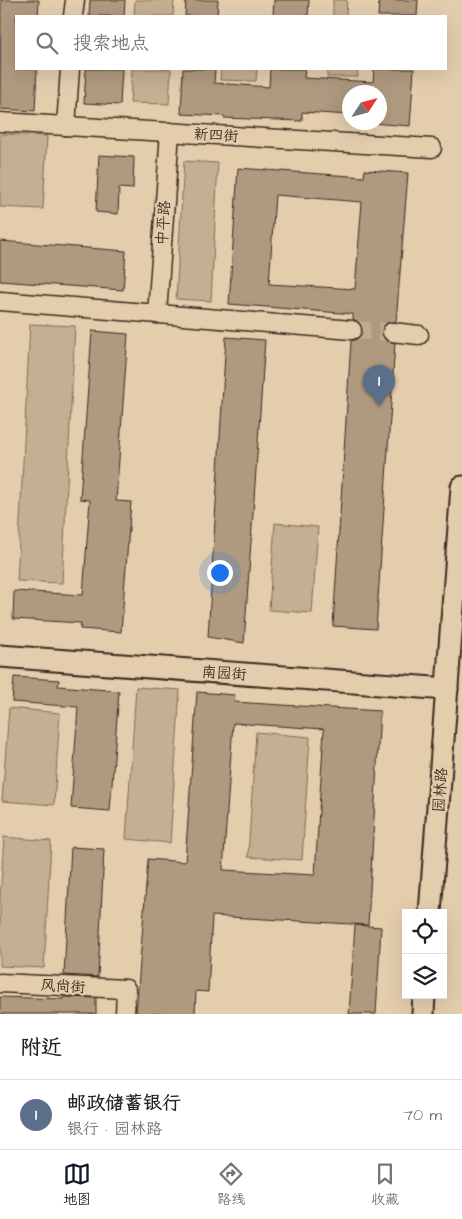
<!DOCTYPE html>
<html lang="zh">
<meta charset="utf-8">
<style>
body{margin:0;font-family:"Architects Daughter","LXGW WenKai TC",sans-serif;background:#f2f2f2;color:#202124}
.controls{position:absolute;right:15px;bottom:15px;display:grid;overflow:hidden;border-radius:0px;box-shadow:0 5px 20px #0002}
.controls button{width:45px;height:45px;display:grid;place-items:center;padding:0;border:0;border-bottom:1px solid #e0e0e0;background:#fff;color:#202124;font:25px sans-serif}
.compass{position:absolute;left:342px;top:85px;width:45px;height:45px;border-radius:50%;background:#fff;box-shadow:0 5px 20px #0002;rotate:54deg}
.you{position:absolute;left:219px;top:572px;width:18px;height:18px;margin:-12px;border:4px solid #fff;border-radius:50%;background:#1a73e8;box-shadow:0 0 0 8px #1a73e833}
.badge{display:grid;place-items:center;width:32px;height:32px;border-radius:50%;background:#111827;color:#fff;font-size:16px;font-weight:700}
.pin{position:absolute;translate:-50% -41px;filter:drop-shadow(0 1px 2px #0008)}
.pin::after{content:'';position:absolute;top:26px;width:18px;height:15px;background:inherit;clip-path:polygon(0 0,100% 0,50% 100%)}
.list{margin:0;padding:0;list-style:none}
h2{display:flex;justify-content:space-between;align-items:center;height:65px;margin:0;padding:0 20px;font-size:21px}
h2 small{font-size:16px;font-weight:400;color:#757577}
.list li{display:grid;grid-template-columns:32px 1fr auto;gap:15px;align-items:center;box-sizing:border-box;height:70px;padding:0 20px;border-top:1px solid #e0e0e0}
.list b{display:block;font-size:19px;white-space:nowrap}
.list p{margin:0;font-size:16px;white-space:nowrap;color:#757577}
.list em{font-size:16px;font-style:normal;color:#757577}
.icon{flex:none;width:28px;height:28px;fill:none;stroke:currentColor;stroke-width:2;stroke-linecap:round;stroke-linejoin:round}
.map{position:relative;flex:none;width:462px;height:1014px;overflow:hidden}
.search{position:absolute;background:#fff;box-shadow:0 5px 20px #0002;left:15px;right:15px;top:15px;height:55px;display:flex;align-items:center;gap:12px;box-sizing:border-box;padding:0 18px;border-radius:0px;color:#757577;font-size:19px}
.sheet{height:135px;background:#fff}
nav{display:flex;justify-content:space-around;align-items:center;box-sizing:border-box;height:70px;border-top:1px solid #e0e0e0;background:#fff;font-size:14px;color:#757577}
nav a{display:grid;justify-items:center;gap:2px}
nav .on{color:#111827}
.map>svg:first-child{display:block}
</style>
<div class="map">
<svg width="462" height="1014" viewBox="0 0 462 1014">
<rect width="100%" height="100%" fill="#e3cdad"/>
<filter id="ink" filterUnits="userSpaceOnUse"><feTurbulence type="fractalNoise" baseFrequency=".02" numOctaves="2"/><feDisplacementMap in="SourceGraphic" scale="10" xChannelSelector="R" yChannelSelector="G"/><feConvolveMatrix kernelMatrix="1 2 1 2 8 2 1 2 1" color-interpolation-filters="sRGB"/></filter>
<g filter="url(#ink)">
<g fill="#c5af93" stroke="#806c58">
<polygon points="135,0 174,0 173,16 134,16"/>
<polygon points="333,0 347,0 346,16 333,16"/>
<polygon points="132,69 171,69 169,104 130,103"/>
<polygon points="221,69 257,69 256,81 220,80"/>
<polygon points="327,69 357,69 358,77 327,77"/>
<polygon points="0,134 47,136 43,209 0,207"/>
<polygon points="184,161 218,163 211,301 176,299"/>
<polygon points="30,324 75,326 62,583 17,581"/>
<polygon points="275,523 318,527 312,613 269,610"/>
<polygon points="136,687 180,690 170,843 126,839"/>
<polygon points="9,708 60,713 54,805 2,801"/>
<polygon points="256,732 310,737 302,860 248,857"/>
<polygon points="4,837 51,841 44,968 0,966 0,900"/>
</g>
<g fill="#af9a80" stroke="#3b2a1e" fill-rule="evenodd">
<polygon points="1,0 39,0 38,16 16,16 16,69 37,69 35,111 0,109"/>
<polygon points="90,0 125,0 124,16 89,16"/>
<polygon points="186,0 218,0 217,16 185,16"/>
<polygon points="274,0 309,0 308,16 273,16"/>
<polygon points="379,0 418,0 417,16 378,16"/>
<polygon points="86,69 122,69 120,105 84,103"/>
<polygon points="183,69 215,69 214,83 269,87 270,69 305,69 304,78 373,82 374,69 414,69 410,126 371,123 380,122 380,92 350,92 350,115 302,112 302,121 224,118 224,116 181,114"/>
<polygon points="99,155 134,157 133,189 119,188 118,214 96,212"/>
<path d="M238 168 364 177 365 170 408 173 396 322 387 323 383 326 381 331 383 337 385 340 395 343 376 629 333 626 351 341 357 339 361 336 362 331V326L358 322 353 319V314L229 304ZM275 195 362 202 355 289 269 284Z"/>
<polygon points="0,241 126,251 123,290 0,281"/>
<polygon points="92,331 128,334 116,501 131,502 121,632 80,629 81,623 13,619 14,591 83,595 90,500 80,499"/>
<polygon points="226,337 265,340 244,643 208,637"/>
<polygon points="14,677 59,680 58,686 119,691 110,811 71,808 78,707 12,702"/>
<path d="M197 692 235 695 234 702 380 711 368 925 212 916 208 992 196 991 195 1014H136L148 859 185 862ZM233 723 324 729 315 875 223 870Z"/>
<polygon points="71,847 104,849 98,977 64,975"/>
<polygon points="355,925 381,927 376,1014 349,1014"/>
<polygon points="0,997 63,999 63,997 96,998 96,1014 0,1014"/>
</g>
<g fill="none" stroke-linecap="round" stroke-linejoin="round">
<polyline stroke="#c1ac90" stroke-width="18" stroke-dasharray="18 9" stroke-linecap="butt" points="352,330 392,332"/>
<defs>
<g id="minor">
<polyline points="73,16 75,0"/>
<polyline points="0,122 432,148"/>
<polyline points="66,126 70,69"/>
<polyline points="0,301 352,330"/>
<polyline points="157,314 170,132"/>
<polyline points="392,332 419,335"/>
<polyline points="0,983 126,989 125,1014"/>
</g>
<g id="tertiary">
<polyline points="0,656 447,689"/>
<polyline points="430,913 462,487"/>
<polyline points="423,1014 424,995"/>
</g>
</defs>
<use href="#minor" stroke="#3b2a1e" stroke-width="21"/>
<use href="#tertiary" stroke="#3b2a1e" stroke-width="25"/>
<use href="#minor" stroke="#e3cdad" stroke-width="18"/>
<use href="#tertiary" stroke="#e3cdad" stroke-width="21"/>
</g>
</g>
<g text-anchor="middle" stroke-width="4.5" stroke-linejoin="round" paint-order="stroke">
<g font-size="15" fill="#3b2a1e" stroke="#e3cdad">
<text transform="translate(216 135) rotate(3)" y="5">新四街</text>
<text transform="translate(163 223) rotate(-86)" y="5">中平路</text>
<text transform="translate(224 673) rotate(4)" y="5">南园街</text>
<text transform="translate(440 790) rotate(-86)" y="5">园林路</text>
<text transform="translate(63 986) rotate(3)" y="5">风尚街</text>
</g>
</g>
</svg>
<div class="controls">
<button><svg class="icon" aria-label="locate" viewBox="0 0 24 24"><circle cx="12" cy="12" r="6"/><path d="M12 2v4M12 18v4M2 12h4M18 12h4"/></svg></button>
<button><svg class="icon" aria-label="layers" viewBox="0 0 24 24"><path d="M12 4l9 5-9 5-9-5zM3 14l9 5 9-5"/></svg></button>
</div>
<svg class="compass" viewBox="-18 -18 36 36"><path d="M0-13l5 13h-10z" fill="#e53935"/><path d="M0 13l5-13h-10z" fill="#757577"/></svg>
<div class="you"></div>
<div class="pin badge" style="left:379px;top:406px;background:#5c6f8a">1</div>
<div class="search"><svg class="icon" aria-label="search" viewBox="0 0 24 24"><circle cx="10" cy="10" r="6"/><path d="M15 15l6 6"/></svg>搜索地点</div>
</div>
<section class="sheet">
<h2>附近<small></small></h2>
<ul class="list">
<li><span class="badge" style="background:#5c6f8a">1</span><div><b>邮政储蓄银行</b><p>银行 · 园林路</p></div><em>70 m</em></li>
</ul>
</section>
<nav>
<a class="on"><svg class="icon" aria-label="map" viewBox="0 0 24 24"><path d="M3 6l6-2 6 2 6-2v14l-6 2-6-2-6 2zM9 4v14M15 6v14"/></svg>地图</a>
<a><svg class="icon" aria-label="directions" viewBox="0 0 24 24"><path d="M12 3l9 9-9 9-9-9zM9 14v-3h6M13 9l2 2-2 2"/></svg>路线</a>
<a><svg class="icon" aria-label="saved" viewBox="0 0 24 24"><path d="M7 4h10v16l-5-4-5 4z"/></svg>收藏</a>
</nav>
